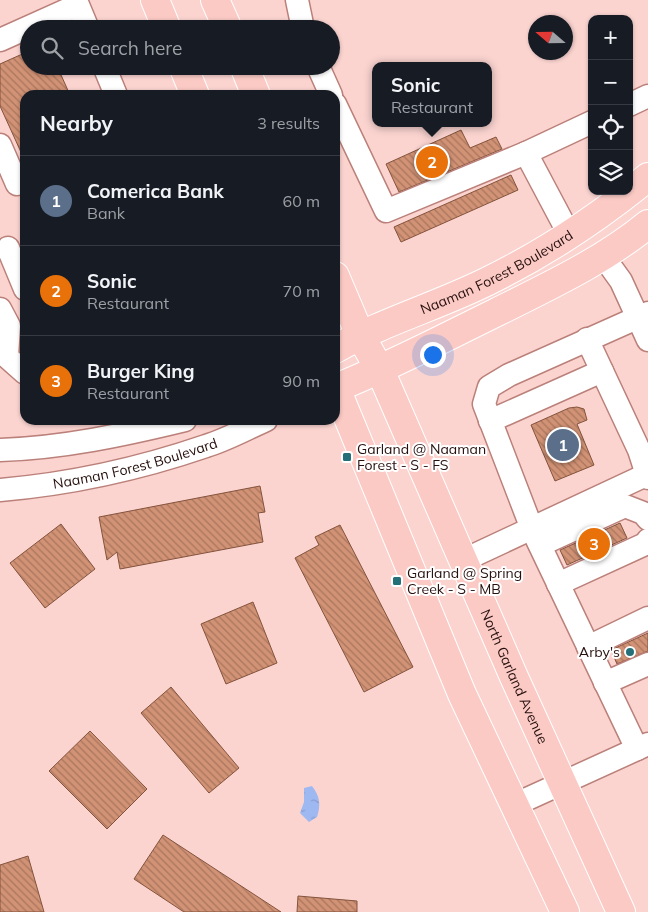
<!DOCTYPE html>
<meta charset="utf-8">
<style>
body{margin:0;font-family:Mulish,sans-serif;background:#242831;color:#f1f3f6}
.controls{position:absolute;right:15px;top:15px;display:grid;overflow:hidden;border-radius:10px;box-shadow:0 1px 4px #0004}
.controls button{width:45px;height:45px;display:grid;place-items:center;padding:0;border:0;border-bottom:1px solid #363941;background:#171b24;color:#f1f3f6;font:25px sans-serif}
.compass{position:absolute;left:528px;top:15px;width:45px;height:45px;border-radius:50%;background:#171b24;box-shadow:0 1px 4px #0004;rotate:290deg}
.you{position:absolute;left:432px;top:354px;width:18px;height:18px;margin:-12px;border:4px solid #fff;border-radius:50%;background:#1a73e8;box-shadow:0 0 0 8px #1a73e833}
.badge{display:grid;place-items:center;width:32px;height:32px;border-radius:50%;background:#db2777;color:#fff;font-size:16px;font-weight:700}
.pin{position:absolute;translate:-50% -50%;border:2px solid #fff;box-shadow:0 1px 5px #0006}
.popup{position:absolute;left:372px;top:62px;width:120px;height:65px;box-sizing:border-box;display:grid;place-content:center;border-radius:10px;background:#171b24;filter:drop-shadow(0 1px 4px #0005);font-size:16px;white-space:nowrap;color:#9ea1a6}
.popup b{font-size:19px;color:#f1f3f6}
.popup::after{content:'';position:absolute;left:50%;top:100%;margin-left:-10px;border:10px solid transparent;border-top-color:#171b24}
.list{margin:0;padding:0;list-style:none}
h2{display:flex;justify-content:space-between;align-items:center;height:65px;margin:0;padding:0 20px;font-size:21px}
h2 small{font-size:16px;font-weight:400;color:#9ea1a6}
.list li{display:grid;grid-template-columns:32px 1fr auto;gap:15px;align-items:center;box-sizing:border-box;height:90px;padding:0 20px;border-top:1px solid #363941}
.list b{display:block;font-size:19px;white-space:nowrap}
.list p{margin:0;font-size:16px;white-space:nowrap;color:#9ea1a6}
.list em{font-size:16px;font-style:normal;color:#9ea1a6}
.icon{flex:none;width:28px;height:28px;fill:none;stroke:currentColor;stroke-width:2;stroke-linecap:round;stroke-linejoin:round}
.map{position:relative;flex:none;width:648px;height:912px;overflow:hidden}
.search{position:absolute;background:#171b24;box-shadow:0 1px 4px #0004;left:20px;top:20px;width:320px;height:55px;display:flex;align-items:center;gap:12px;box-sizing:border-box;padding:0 18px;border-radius:28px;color:#9ea1a6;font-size:19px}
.panel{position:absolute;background:#171b24;box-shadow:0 1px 4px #0004;left:20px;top:90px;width:320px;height:335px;border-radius:15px}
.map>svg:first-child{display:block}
</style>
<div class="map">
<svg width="648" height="912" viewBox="0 0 648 912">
<defs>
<pattern id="water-ripples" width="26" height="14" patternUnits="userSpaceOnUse" patternTransform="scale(1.25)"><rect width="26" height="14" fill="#9eb8f1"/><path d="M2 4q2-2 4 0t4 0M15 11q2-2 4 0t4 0" fill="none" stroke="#889dcd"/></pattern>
<pattern id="building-back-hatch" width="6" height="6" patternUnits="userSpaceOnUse" patternTransform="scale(1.25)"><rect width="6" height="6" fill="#d19275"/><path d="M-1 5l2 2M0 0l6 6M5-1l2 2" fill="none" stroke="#a9765e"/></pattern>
</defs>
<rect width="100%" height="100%" fill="#fbd4d0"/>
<path fill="url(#water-ripples)" d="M312 786C320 796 321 805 317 817L309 822 300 813 304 802V788Z"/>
<g fill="url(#building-back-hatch)" stroke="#83533c">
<polygon points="29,51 29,66 57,66 70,95 25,95 25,161 0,106 0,64"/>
<polygon points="461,130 470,148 496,137 502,149 399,192 386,164"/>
<polygon points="511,175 518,190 401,242 394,227"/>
<polygon points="577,407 584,409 587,420 577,424 594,465 555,481 531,425 569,408"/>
<polygon points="260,486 265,512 258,513 263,542 120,569 117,552 107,560 99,517"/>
<polygon points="620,523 627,538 567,565 560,550"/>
<polygon points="61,524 95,569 45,608 10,563"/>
<polygon points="340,525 413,667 364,692 295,558 319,545 315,537"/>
<polygon points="253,602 277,663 226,684 201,624"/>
<polygon points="648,633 648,651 617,664 611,650"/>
<polygon points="171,687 239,768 209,793 141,713"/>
<polygon points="90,731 147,789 107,829 49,771"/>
<polygon points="163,835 281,912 184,912 134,879"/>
<polygon points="28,856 44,912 0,912 0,865"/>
<polygon points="298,896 357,901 357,912 297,912"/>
</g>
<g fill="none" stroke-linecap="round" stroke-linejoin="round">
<defs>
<g id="minor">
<polyline points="297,0 303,29"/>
<polyline points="0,40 78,5 88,29"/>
<polyline points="104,66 116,95"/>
<polyline points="318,66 331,95"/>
<polyline points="335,104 386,211 526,153 592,122"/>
<polyline points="629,105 648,96"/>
<polyline points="0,145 17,184"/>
<polyline points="526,153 570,236"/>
<polyline points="8,248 25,289"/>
<polyline points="603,256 621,281 648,340"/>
<polyline points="0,309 9,326 7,357 25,373"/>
<polyline points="587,339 639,450 648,478"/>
<polyline points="490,421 602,371"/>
<path d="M0 450C63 448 123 435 185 420"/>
<path id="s1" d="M0 490C70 484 139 469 206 446 226 440 246 429 266 420"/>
<polyline points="540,545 625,506 643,513 648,519"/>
<polyline points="464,560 648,474"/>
<polyline points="558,584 645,544 648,540"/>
<polyline points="588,647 648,618"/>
<polyline points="605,683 648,664"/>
<polyline points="637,749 532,529 484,404 489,387 509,375 648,313"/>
<polyline points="514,805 648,744"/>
</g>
<g id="major">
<polyline points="155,0 167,29"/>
<polyline points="215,0 228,29"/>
<polyline points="183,66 195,95"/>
<polyline points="244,66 256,95"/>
<path id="s2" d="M335 276 360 335 380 370 514 677 621 912"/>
<path id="s3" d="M335 349C384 321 438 306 488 281 547 252 597 219 648 177"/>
<polyline points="335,386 462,694 565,912"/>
<path d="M336 388C391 366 444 338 497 312 549 286 603 261 648 224"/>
</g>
</defs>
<use href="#minor" stroke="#bb807a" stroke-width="25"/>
<use href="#major" stroke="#fff" stroke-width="30"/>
<use href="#minor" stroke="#fff" stroke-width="22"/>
<use href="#major" stroke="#fbcac5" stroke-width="28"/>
</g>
<g fill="#256f78" stroke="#fff" stroke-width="2">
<rect x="342" y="452" width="10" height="10" rx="2.5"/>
<rect x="392" y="576" width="10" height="10" rx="2.5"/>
<circle cx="630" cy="652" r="5"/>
</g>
<g text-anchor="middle" stroke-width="4" stroke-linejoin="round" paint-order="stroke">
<g font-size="14" fill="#26100e" stroke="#fff">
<text dy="5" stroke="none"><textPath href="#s3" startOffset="179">Naaman Forest Boulevard</textPath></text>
<text dy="5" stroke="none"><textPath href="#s1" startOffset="138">Naaman Forest Boulevard</textPath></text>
<text dy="5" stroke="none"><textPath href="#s2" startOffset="439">North Garland Avenue</textPath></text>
</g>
<g font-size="14" fill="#26100e" stroke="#fff" text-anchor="start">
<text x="357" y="454">Garland @ Naaman<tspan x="357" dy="16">Forest - S - FS</tspan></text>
<text x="407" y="578">Garland @ Spring<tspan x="407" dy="16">Creek - S - MB</tspan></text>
<text x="620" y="657" text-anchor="end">Arby's</text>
</g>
</g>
</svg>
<div class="controls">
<button>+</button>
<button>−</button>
<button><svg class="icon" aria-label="locate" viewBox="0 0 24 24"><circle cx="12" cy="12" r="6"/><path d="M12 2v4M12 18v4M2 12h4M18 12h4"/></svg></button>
<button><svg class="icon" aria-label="layers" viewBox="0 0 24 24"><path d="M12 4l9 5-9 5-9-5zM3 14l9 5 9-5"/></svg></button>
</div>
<svg class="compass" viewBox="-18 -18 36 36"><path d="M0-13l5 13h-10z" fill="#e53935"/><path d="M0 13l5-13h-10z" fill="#9ea1a6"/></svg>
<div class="you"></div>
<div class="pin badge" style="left:563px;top:445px;background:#5c6f8a">1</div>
<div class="pin badge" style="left:432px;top:162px;background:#e8710a">2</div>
<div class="popup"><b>Sonic</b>Restaurant</div>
<div class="pin badge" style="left:594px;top:544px;background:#e8710a">3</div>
<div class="search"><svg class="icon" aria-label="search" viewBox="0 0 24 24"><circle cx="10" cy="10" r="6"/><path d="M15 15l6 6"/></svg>Search here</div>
<section class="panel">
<h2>Nearby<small>3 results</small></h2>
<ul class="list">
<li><span class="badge" style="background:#5c6f8a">1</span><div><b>Comerica Bank</b><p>Bank</p></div><em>60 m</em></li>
<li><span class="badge" style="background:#e8710a">2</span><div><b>Sonic</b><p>Restaurant</p></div><em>70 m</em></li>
<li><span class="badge" style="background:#e8710a">3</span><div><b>Burger King</b><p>Restaurant</p></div><em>90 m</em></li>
</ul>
</section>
</div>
